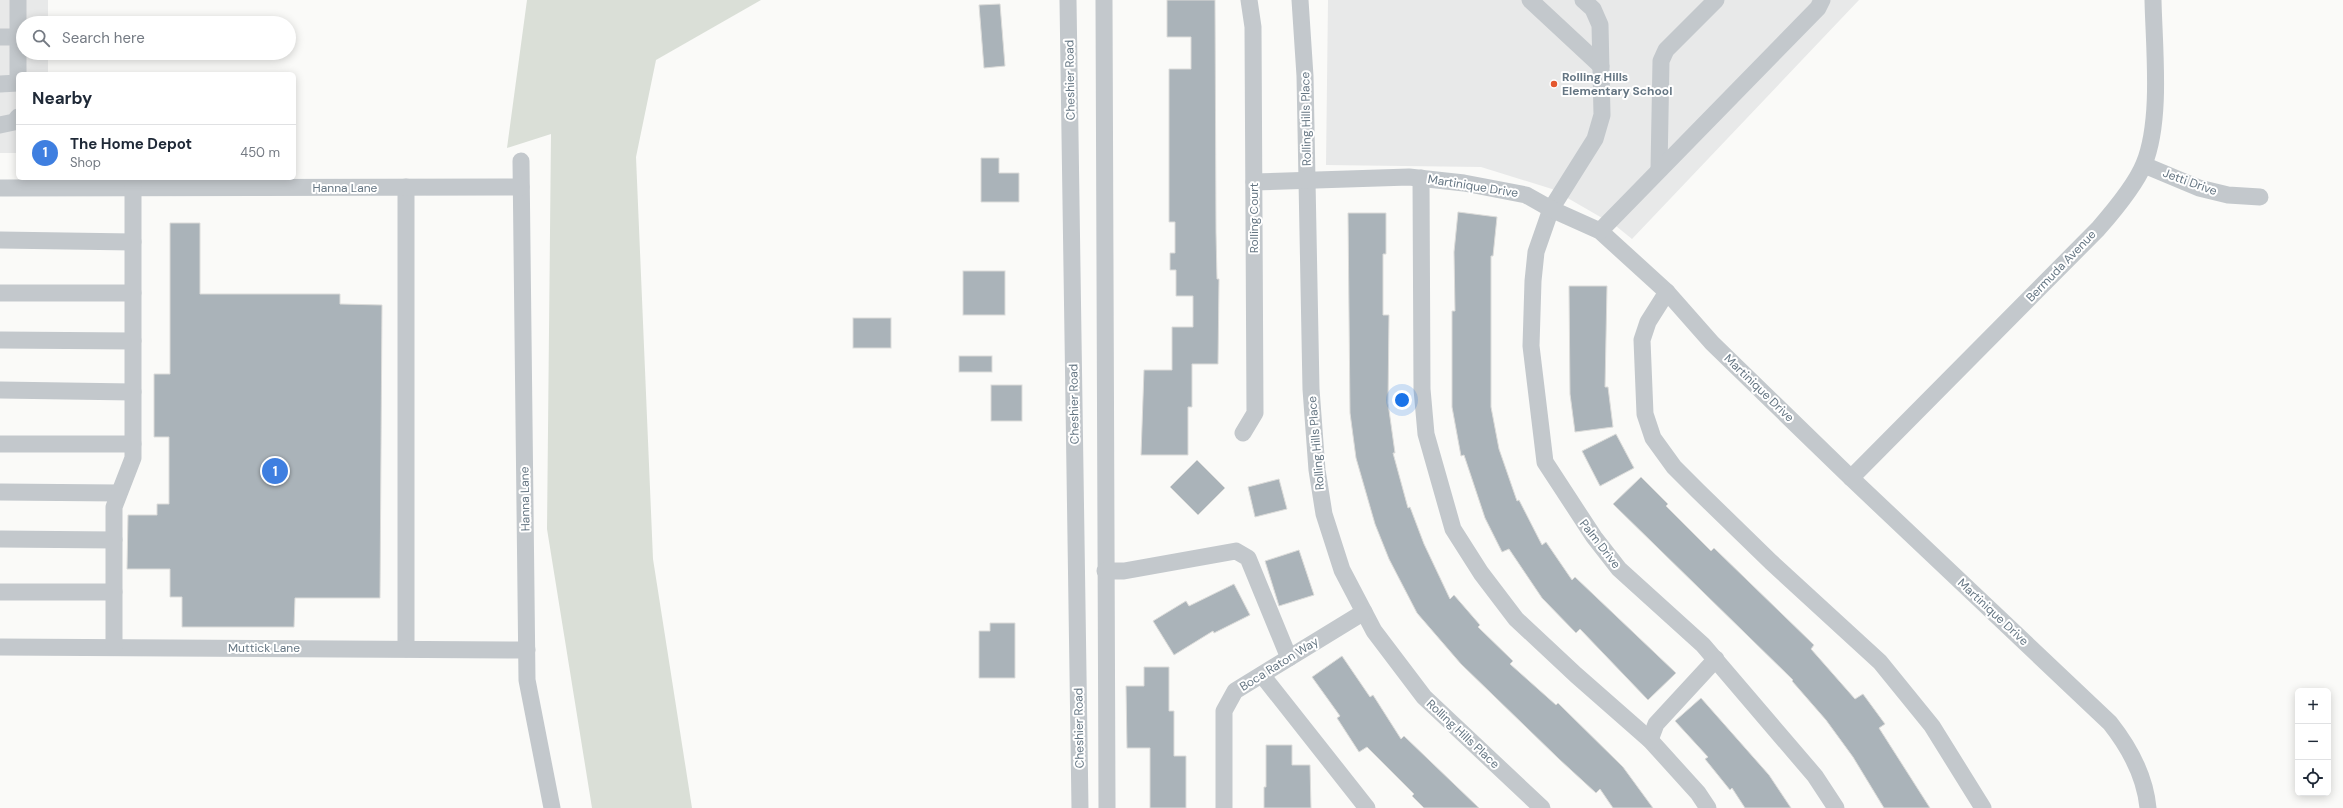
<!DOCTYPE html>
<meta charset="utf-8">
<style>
body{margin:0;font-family:"DM Sans",sans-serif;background:#f6f6f7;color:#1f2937}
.controls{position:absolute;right:12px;bottom:12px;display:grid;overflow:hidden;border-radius:6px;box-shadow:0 2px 10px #0003}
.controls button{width:36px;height:36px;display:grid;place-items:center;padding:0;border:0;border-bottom:1px solid #e0e1e3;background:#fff;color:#1f2937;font:20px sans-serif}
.you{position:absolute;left:1402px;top:400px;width:14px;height:14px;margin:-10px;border:3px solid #fff;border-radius:50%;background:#1a73e8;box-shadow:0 0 0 6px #1a73e833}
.badge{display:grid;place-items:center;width:26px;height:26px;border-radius:50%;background:#e4572e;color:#fff;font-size:13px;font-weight:700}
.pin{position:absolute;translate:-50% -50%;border:2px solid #fff;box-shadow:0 1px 4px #0006}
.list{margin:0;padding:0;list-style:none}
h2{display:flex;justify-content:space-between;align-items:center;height:52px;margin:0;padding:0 16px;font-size:17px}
h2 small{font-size:13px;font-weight:400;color:#747a83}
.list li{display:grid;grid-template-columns:26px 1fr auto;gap:12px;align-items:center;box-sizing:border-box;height:56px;padding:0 16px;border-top:1px solid #e0e1e3}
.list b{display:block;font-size:15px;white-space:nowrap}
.list p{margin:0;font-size:13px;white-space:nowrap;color:#747a83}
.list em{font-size:13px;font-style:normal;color:#747a83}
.icon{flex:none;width:22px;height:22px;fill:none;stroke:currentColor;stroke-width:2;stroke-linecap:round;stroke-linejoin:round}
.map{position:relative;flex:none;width:2343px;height:808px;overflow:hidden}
.search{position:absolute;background:#fff;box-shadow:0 2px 10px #0003;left:16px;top:16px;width:280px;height:44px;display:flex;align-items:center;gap:10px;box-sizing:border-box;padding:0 14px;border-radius:22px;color:#747a83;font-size:15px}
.panel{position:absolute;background:#fff;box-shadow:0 2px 10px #0003;left:16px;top:72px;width:280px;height:108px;border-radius:6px}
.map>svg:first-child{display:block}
</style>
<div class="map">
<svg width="2343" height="808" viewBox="0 0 2343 808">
<rect width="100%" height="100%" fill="#fafaf8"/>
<g fill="#e8e9e9">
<polygon points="0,0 48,0 48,23 23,23 23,53 48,53 48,74 18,74 18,153 0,153"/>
<polygon points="1328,0 1859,0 1632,239 1616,226 1552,189 1481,167 1326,165"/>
</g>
<polygon fill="#dadfd7" points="527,0 761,0 656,60 636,157 653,559 692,808 592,808 547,529 551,134 507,148"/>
<g fill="#aab3b9" stroke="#dcdcda">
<polygon points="1167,0 1215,0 1216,232 1217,279 1219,279 1218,364 1192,364 1192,407 1188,407 1188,455 1141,455 1144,370 1172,370 1172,327 1193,327 1193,296 1176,296 1176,270 1170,270 1170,253 1175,253 1175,222 1169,222 1169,69 1191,69 1191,37 1167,37"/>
<polygon points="1000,4 1005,66 984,68 979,5"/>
<polygon points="981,158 999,158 999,173 1019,173 1019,202 981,202"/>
<polygon points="1458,212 1497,217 1493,256 1491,256 1491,407 1499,449 1517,501 1519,500 1542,545 1546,542 1572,580 1575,577 1676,673 1648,700 1580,629 1576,633 1542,598 1509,549 1502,552 1485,518 1464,455 1461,456 1452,407 1452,311 1455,311 1454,252"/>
<polygon points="1348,213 1386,213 1386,254 1383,254 1383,315 1389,315 1388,403 1395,453 1393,453 1408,508 1410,507 1424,544 1450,599 1454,595 1480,625 1478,627 1513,661 1510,664 1556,705 1558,703 1623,767 1653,808 1613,808 1600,789 1596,793 1559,759 1461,664 1417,613 1389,559 1375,524 1356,458 1350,413"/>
<polygon points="170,223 200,223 200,294 340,294 340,304 382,305 380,598 295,598 294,627 182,627 182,597 170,597 170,569 127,569 128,515 157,515 157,504 169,504 169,437 154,437 154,374 170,374"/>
<rect x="963" y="271" width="42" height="44"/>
<polygon points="1569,286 1607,286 1605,387 1608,387 1613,427 1575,432 1570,394"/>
<rect x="853" y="318" width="38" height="30"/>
<rect x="959" y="356" width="33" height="16"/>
<rect x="991" y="385" width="31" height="36"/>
<polygon points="1616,434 1634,468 1600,486 1582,451"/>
<polygon points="1197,460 1225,488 1198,515 1170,487"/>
<polygon points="1641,477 1668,504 1666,506 1711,551 1714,548 1814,645 1811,649 1855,699 1863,694 1885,724 1879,728 1930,808 1884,808 1853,757 1826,720 1792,681 1793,680 1613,504"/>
<polygon points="1279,479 1287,509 1255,517 1248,487"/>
<polygon points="1299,550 1314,595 1279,606 1265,561"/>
<polygon points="1234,584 1250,615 1214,633 1213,631 1174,655 1153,621 1186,601 1189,606"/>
<polygon points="990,623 1015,623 1015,678 979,678 979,631 990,631"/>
<polygon points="1342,656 1370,697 1373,695 1401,739 1404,736 1479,808 1424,808 1412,796 1414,794 1367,747 1359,752 1337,718 1340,716 1312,677"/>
<polygon points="1144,667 1169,667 1169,711 1174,711 1174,756 1186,756 1186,808 1150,808 1150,748 1127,748 1126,686 1144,686"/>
<polygon points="1701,698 1769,775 1791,808 1745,808 1732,788 1730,790 1705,759 1708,757 1675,721"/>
<polygon points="1266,745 1292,745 1292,765 1310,765 1311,808 1264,808 1264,787 1266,787"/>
</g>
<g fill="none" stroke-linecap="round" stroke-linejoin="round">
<g stroke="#c3c8cc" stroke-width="17">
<polyline points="1068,0 1080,808"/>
<polyline points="1104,0 1107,808"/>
<polyline points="1300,0 1305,76 1311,389 1317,470 1324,514 1342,570 1374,631 1424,697 1542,808"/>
<polyline points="1530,0 1601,66"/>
<polyline points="1583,0 1593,9 1600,25 1602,115 1595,139 1551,209 1536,252 1533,281 1531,346 1545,462 1594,537 1619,569 1703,645 1815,776 1836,808"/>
<polyline points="0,37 18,37 18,80"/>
<polyline points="18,37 18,0"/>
<polyline points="0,84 18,83"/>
<polyline points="0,125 14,122 18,117"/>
<polyline points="521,161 527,680 552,808"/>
<polyline points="2144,165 2199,188 2228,195 2260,197"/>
<polyline points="1659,169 1661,61 1666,50 1716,0"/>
<polyline points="1421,178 1422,389 1426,434 1453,529 1481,573 1516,619 1576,675 1650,740 1698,793 1708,808"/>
<path d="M1254 182 1409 177 1464 183 1526 195 1551 209 1600 231 1667 292 1712 343 1849 476 2110 723C2129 747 2145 776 2148 808"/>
<polyline points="406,187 406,649"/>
<polyline points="0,188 521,187"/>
<polyline points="1600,231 1818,8 1822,0"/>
<polyline points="0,240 133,242"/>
<polyline points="1667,292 1648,322 1642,340 1645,414 1653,438 1674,467 1698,491 1771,562 1880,662 1932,726 1983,808"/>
<polyline points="0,293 133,293"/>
<polyline points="0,340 133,341"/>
<polyline points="0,390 133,392"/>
<polyline points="1243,433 1255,413 1253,27 1249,0"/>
<polyline points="0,444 133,444"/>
<path d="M1851 478 2098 229C2112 213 2136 184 2144 164 2162 120 2154 48 2153 0"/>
<polyline points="0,492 119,493"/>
<polyline points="0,539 114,540"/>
<polyline points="1105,571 1124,571 1236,551 1248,558 1289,658"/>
<polyline points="0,592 114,592"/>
<polyline points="0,647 527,650"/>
<polyline points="114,647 114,507 133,458 133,188"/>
<polyline points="1262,675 1367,808"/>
<polyline points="1650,740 1656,724 1716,659"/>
<polyline points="1224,808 1224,711 1235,691 1364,612"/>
</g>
</g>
<circle fill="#e4572e" stroke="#fff" stroke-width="1.5" cx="1554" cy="84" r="4"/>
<g text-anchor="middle" stroke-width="4" stroke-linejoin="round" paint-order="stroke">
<g font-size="12" font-weight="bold" fill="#657683" stroke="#fff" text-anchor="start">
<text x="1562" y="81">Rolling Hills<tspan x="1562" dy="14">Elementary School</tspan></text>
</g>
<g font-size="12" fill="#657683" stroke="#fff">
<text transform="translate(1070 80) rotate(-91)" y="4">Cheshier Road</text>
<text transform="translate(1306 119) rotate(-91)" y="4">Rolling Hills Place</text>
<text transform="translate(2190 182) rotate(20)" y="4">Jetti Drive</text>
<text transform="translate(1473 186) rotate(9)" y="4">Martinique Drive</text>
<text x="345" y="192">Hanna Lane</text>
<text transform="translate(1254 218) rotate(-90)" y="4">Rolling Court</text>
<text transform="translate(2061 266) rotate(-46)" y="4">Bermuda Avenue</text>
<text transform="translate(1759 388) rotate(44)" y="4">Martinique Drive</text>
<text transform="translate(1074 404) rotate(-91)" y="4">Cheshier Road</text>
<text transform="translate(1316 443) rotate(-95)" y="4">Rolling Hills Place</text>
<text transform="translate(525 499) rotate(-91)" y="4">Hanna Lane</text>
<text transform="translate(1600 544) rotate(52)" y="4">Palm Drive</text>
<text transform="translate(1993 612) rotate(43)" y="4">Martinique Drive</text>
<text x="264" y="652">Muttick Lane</text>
<text transform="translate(1279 664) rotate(-32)" y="4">Boca Raton Way</text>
<text transform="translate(1079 728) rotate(-91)" y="4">Cheshier Road</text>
<text transform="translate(1463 734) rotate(43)" y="4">Rolling Hills Place</text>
</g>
</g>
</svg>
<div class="controls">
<button>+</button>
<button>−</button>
<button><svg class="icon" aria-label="locate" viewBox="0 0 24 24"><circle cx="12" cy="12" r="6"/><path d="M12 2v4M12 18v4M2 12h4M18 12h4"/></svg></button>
</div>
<div class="you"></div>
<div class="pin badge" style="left:275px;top:471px;background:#3f7fe0">1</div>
<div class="search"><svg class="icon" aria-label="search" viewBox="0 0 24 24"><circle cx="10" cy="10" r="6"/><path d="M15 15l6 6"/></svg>Search here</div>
<section class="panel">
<h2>Nearby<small></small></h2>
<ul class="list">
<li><span class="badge" style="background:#3f7fe0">1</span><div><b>The Home Depot</b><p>Shop</p></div><em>450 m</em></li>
</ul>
</section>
</div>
